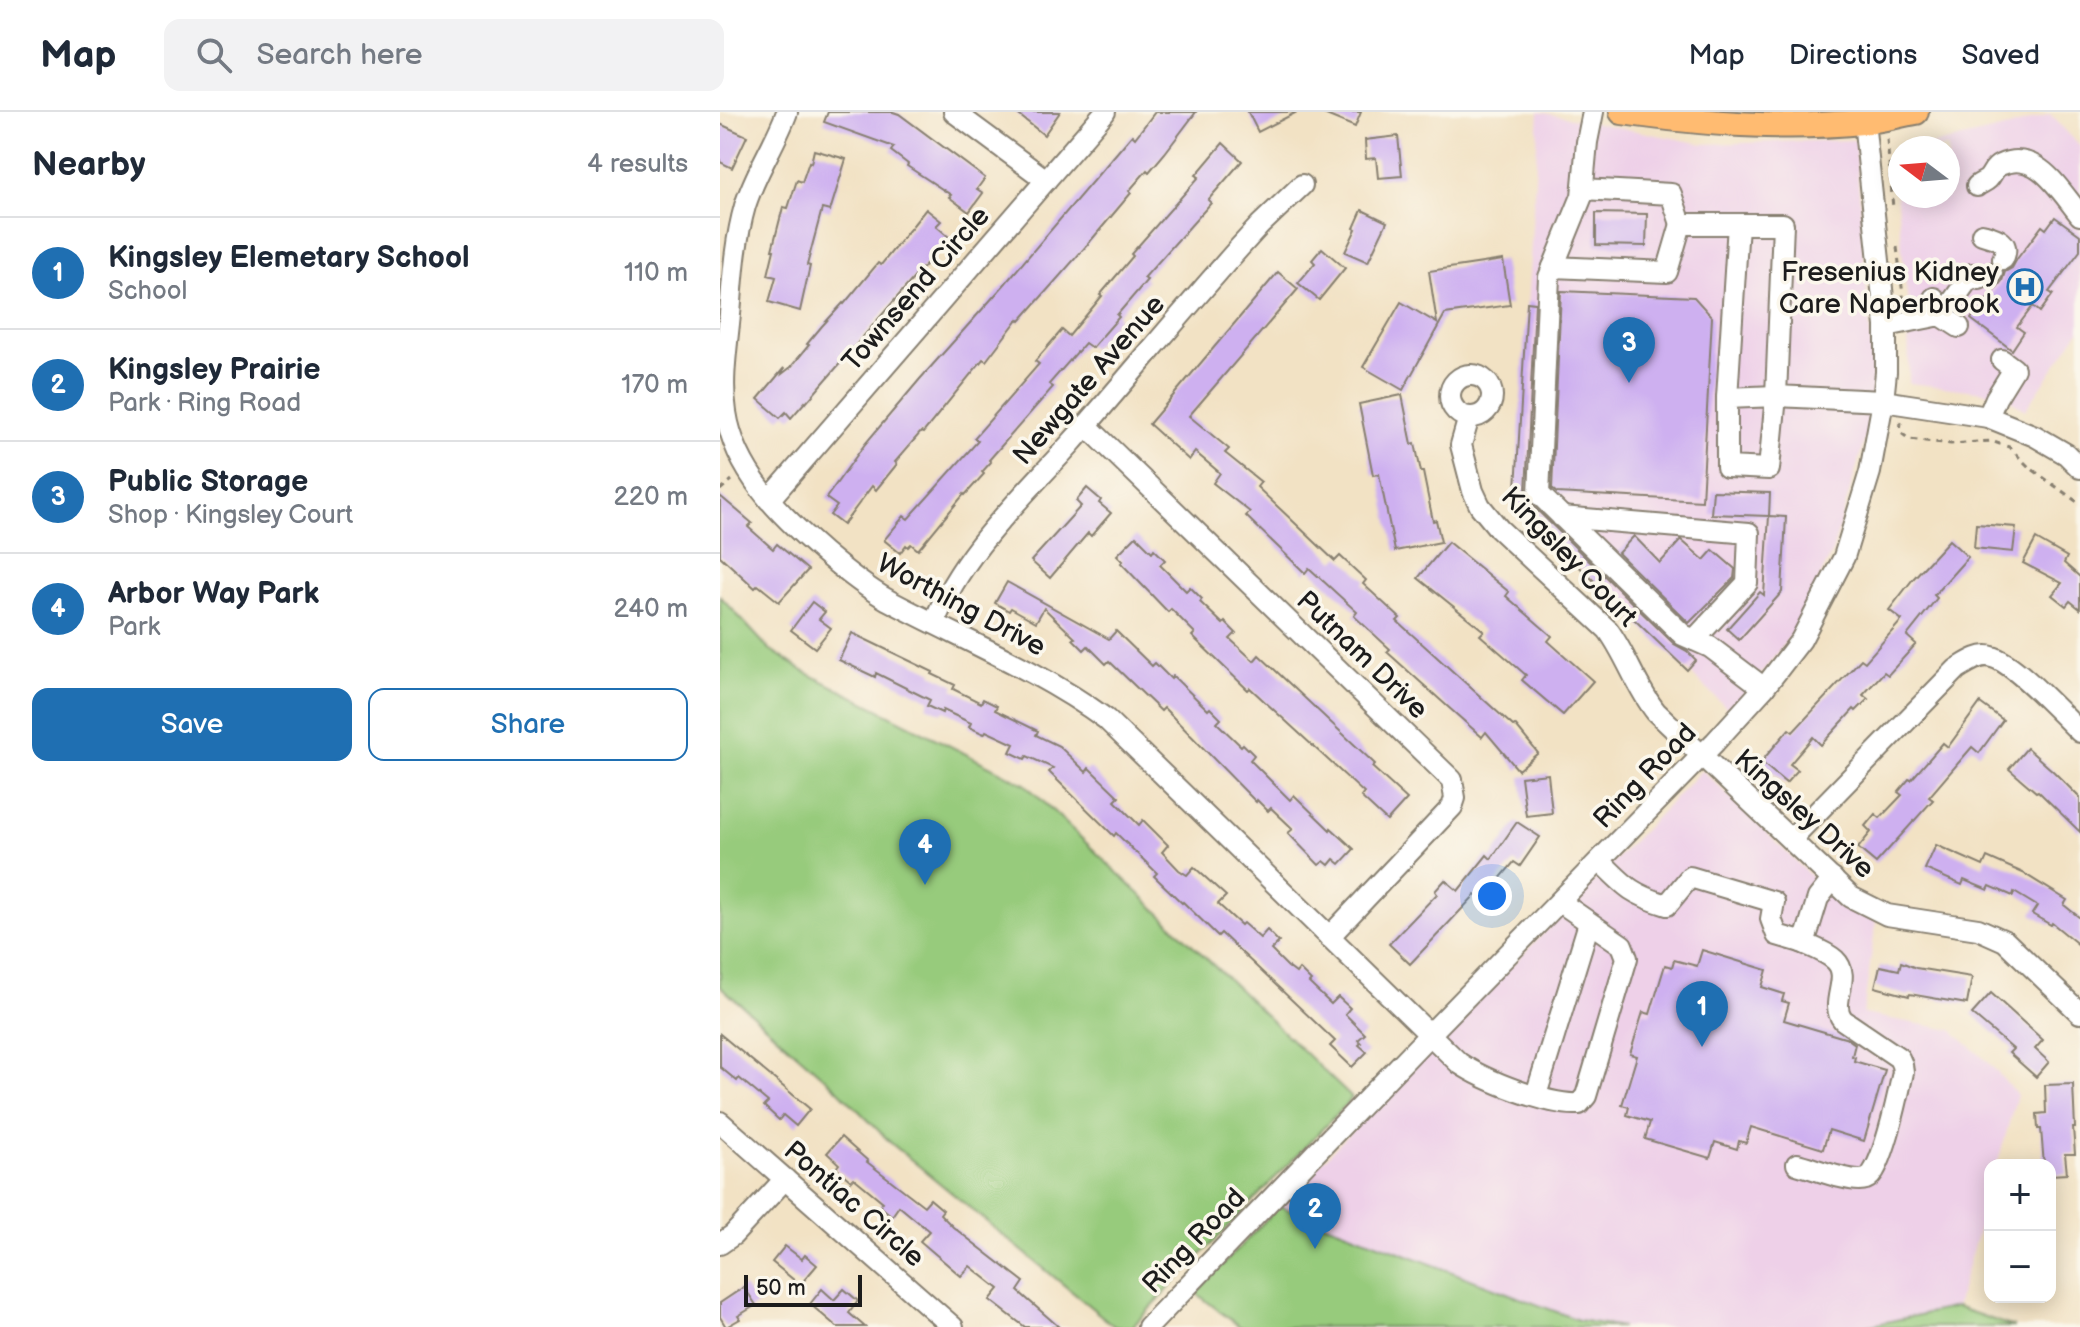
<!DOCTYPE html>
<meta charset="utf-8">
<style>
body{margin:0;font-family:"Balsamiq Sans",sans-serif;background:#f2f2f3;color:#1f2937}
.controls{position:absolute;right:24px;bottom:24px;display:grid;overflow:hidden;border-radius:16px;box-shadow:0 4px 20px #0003}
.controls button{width:72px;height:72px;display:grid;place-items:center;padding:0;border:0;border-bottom:2px solid #e0e1e3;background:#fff;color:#1f2937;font:40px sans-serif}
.compass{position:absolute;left:1168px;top:24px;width:72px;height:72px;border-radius:50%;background:#fff;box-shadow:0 4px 20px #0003;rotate:286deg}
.scale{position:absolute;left:24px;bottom:20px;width:118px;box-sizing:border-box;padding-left:8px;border:4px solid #1c1c1c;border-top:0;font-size:22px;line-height:28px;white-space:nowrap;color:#1c1c1c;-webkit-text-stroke:6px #fbf7ec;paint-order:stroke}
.you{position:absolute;left:772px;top:784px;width:28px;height:28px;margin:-20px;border:6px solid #fff;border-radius:50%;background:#1a73e8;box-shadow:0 0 0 12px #1a73e833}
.badge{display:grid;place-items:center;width:52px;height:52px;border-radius:50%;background:#1f6fb2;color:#fff;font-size:26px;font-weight:700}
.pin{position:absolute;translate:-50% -66px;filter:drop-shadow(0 2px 4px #0008)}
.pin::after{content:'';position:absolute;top:42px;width:28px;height:24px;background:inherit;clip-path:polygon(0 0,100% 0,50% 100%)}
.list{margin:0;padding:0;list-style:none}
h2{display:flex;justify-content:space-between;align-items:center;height:104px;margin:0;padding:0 32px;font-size:34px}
h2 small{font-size:26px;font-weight:400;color:#747a83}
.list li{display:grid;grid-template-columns:52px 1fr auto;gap:24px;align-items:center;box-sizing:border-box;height:112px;padding:0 32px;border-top:2px solid #e0e1e3}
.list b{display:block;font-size:30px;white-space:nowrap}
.list p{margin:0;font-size:26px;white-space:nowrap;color:#747a83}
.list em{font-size:26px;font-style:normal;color:#747a83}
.actions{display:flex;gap:16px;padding:24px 32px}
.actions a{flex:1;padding:18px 0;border:2px solid #1f6fb2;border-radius:16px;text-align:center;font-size:28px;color:#1f6fb2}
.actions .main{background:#1f6fb2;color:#fff}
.icon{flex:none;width:44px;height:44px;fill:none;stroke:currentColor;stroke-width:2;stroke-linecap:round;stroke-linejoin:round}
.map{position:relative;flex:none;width:1360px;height:1215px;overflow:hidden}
header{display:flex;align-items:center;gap:48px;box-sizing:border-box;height:112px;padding:0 40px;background:#fff;border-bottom:2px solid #e0e1e3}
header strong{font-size:38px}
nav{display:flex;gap:44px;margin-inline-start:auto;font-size:28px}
.search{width:560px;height:72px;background:#f2f2f3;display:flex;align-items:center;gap:20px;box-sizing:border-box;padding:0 28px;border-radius:16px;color:#747a83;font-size:30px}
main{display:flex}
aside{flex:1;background:#fff}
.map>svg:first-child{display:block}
</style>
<header>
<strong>Map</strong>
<div class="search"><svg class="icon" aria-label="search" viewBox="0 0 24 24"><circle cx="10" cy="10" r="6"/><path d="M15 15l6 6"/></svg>Search here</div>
<nav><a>Map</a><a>Directions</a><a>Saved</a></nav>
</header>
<main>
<aside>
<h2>Nearby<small>4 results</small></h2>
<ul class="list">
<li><span class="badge">1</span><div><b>Kingsley Elemetary School</b><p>School</p></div><em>110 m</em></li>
<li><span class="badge">2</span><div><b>Kingsley Prairie</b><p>Park · Ring Road</p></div><em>170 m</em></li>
<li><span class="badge">3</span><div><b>Public Storage</b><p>Shop · Kingsley Court</p></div><em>220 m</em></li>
<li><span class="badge">4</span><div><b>Arbor Way Park</b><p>Park</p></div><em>240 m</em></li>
</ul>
<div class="actions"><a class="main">Save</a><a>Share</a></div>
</aside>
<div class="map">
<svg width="1360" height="1215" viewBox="0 0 1360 1215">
<rect width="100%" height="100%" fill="#fbf7ec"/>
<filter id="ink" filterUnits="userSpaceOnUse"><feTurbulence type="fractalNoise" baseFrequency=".0125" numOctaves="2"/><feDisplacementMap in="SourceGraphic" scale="16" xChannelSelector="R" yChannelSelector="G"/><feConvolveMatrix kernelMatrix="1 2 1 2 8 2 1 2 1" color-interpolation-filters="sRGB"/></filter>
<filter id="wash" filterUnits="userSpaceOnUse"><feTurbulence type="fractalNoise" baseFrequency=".006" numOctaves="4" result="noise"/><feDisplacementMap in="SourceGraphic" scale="32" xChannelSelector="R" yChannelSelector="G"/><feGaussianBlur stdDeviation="1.8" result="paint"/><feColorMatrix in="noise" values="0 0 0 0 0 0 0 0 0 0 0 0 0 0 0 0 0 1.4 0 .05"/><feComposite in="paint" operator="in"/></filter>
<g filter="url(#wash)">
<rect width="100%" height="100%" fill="#f2e2c4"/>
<g fill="#eed0e8">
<polygon points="819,0 983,32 1135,28 1153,258 1150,309 1112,440 1074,519 1011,600 795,393"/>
<polygon points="1330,2 1360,34 1360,218 1305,298 1288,286 1265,280 1189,271 1188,194 1172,43 1180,41 1180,84 1228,84 1228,36 1199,36 1289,15"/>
<polygon points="982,658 1111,784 1156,809 1143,902 1232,918 1269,951 1297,983 1277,1053 1270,1053 1270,1077 1236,1195 1143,1215 902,1215 858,1208 559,1094"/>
</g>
<g fill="#97cb7c" stroke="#5a744c" stroke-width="2">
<polygon points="0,484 48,536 83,559 305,672 632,986 412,1215 395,1215 172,1032 117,977 0,874"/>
<polygon points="559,1094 858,1208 902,1215 520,1215 476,1181"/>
<polygon points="1236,1195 1294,1215 1143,1215"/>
</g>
<g id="blocks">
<g fill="#ceb0f0">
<polygon points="108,0 173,0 179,2 265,66 257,77 263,81 249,100 229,85 231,83 187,54 188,52 171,39 174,35 104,10"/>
<polygon points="295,0 340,0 324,23"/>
<polygon points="435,0 476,0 445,41 429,60 427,58 409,79 411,81 368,132 300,209 298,207 266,249 263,247 203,321 201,320 175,350 177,352 156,378 152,374 123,413 110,403 117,394 106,386 145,332 200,267 284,173 412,23 415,26"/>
<polygon points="528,0 577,0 538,20"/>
<polygon points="599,0 641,0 635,15"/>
<polygon points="0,12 27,24 12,56 0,50"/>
<polygon points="678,24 682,64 658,66 656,46 646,47 645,28"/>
<polygon points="503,31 522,49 488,88 491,91 424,166 427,168 397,203 399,205 372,236 365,231 329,272 333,275 269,348 271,350 262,360 264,362 245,383 244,382 198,438 191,432 188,435 186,433 180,441 164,428 184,404 188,407 258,329 254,326 319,252 315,249 342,218 349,224 382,184 380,183 413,144 411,142 479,65 476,63"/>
<polygon points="94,38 126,47 110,99 102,97 87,153 90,154 80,199 49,190 56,165 48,163 54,138 52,138 63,95 68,96 77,68 82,70 89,50 91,51"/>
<polygon points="206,97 221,109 216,114 229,125 86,291 85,290 71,306 66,300 60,306 38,287 64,256 62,262 71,255 89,233 87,232 102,214 123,191 124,192 158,151 161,153"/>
<polygon points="642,98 667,110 648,150 625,140 636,117 634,116"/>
<polygon points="876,101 927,102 926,134 876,133"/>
<polygon points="1335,105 1360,123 1360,139 1329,180 1333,182 1320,200 1313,194 1297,215 1304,220 1292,238 1251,207 1264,189 1265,190 1282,169 1285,160 1292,156 1297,147 1322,114 1326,117"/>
<polygon points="602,136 625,156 599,188 578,171 595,151 592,148"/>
<polygon points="783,148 790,193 725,202 683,278 643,255 681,190 717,211 709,159"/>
<polygon points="558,160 578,177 469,304 509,337 505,341 541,370 537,375 615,449 620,444 646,468 643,472 680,506 677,509 793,614 795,613 818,641 798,658 766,620 762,625 727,594 667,540 670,537 634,504 637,500 589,456 585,461 526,404 530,400 493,371 500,361 475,340 469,348 429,312"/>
<polygon points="841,179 974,185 992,205 982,389 837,381 832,377"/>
<polygon points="807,190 815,191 806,380 803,380 810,391 954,532 967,539 976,548 967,558 795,393"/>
<polygon points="682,283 692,332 695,331 701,360 703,360 713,409 716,408 721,430 675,439 659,362 653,363 639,292"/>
<polygon points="367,376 381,388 379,391 391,401 371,424 368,421 330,466 311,449 361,394 356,389"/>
<polygon points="993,379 1050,381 1049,404 991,402"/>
<polygon points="0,384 32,411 28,415 53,437 57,432 88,458 59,490 38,473 35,476 0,444"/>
<polygon points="1049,404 1066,405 1062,480 1019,528 1007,517 1040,480 1044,483"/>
<polygon points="1256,412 1296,415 1293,440 1254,436"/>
<polygon points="416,424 432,440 434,437 445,448 440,453 466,479 470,475 482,487 480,490 503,512 505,510 516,521 510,527 534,549 539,543 655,652 652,655 687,687 667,709 641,685 644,681 530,576 528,578 472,524 475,521 451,497 448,500 401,451 403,449 397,443"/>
<polygon points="914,424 940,451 961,428 984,448 993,438 1015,457 1014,466 969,511 898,441"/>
<polygon points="1316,427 1347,445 1344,451 1360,465 1360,497 1350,489 1346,494 1332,483 1342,471 1303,451"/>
<polygon points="1229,428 1248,445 1214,483 1217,486 1187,524 1196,532 1168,563 1164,560 1143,583 1148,587 1136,599 1134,597 1101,633 1093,625 1070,652 1078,658 1066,671 1041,650 1069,617 1073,620 1141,547 1145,550 1182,508 1169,498 1193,467"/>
<polygon points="728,430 789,480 786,484 832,524 828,529 873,569 843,603 802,568 806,563 760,523 764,519 698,466"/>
<polygon points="287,470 389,527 396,519 432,554 435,551 451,567 453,564 488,598 490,596 501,607 497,611 521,634 523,632 534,643 530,648 570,688 574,683 610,718 611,716 634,737 620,752 614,747 609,753 604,749 599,753 568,721 573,717 551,696 548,699 537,688 536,690 444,596 441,599 389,549 386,552 368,534 364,538 353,527 355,526 324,496 316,510 291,496 289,499 275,491"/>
<polygon points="92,490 105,500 99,507 111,516 95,536 71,518"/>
<polygon points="132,521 213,560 212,562 235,573 233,577 261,591 263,587 277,594 275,598 318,619 316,623 339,634 366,660 369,656 399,685 395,689 419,713 423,708 448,733 442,740 459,758 467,763 474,755 506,784 498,792 521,813 523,811 540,826 547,818 559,830 551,838 568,855 576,861 579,857 591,869 589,871 611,892 618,885 630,896 625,902 645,922 638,928 641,931 639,933 647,940 632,955 610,934 615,929 501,821 498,824 463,790 462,791 434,764 437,761 396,721 394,724 329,660 333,656 307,644 305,647 290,640 294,632 266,619 264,622 249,615 251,611 223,598 222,601 207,594 210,588 156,561 155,565 119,548"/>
<polygon points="1260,591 1283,608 1259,641 1252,635 1209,685 1213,688 1156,751 1138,736 1151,720 1145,714 1155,702 1160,706 1182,683 1178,680 1189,667 1191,668 1223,631 1228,635"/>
<polygon points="1307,636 1334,660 1360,686 1360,720 1318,679 1316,680 1289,657"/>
<polygon points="828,662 832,701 806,704 801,665"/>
<polygon points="797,710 820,725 800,754 794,750 762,788 755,783 690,852 669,832 717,782 715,779 725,768 738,779 767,743 771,747"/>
<polygon points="1216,733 1263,754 1267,745 1303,761 1347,788 1344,793 1360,806 1360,834 1332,811 1331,813 1312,802 1317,794 1294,780 1293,784 1270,774 1268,778 1244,768 1242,773 1205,757"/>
<polygon points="982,838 1047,858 1042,875 1064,882 1062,889 1069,891 1064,908 1128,927 1135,932 1132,944 1135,945 1134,949 1165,958 1144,1029 1109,1018 1103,1037 1031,1015 1026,1031 1019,1029 1017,1037 995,1030 990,1046 925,1027 930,1010 907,1003 909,995 902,993 917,944 910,942 923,900 930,902 945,853 952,855 954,848 977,854"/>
<polygon points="1181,850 1196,856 1252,865 1247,892 1190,882 1189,884 1155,875 1160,854 1179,858"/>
<polygon points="1271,881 1323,928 1315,937 1329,950 1316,965 1289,941 1293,937 1252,902"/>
<polygon points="0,922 90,997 76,1014 63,1003 59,1008 44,994 48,990 19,966 17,969 0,955"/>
<polygon points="1353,972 1355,1016 1353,1016 1355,1042 1345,1042 1347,1062 1330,1063 1330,1053 1324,1053 1321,1017 1318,1017 1317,1002 1326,1001 1325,973"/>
<polygon points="121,1025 148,1049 147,1050 204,1094 210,1087 223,1098 220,1102 233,1115 304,1170 298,1179 339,1215 305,1215 270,1188 279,1177 250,1154 241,1164 200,1129 209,1119 179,1094 172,1104 160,1094 163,1090 134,1066 131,1069 116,1056 119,1052 107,1041"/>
<polygon points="65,1134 82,1147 85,1143 97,1153 80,1173 52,1150"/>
<polygon points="24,1175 36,1193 18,1204 20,1207 6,1215 0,1205 0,1191"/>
<polygon points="102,1177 114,1188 124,1177 138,1189 129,1201 145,1215 117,1215 90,1192"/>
</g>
</g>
</g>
<g filter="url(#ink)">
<use href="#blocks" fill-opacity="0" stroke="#877f70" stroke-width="2"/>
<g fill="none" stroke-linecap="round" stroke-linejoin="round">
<defs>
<g id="minor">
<path d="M67 0C55 33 35 61 25 94 15 129 13 166 10 202 7 234 1 268 6 300 15 360 60 403 104 441 124 458 145 475 168 488 241 527 319 558 386 607L739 951C764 968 829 994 859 992L866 984 907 846 902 833 840 790"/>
<polyline points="234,0 326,68"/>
<polyline points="873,0 867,30 862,84 829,165 819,382 963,523 990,535 1044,576"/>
<path d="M1257 74C1260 71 1265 70 1268 67 1273 62 1273 56 1280 53 1317 36 1340 79 1360 103"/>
<polyline points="863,77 951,82 961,112 1063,112 1056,284 1163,289 1268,305 1315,324 1346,342 1360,356"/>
<path d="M1262 122C1276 126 1291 129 1283 147"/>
<polyline points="833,155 947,160 961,112"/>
<polyline points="1249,165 1259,167 1272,161"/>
<polyline points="1216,204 1222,204 1252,162"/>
<polyline points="1222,204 1239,215"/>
<polyline points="1166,214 1216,204 1214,186"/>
<circle cx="751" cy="284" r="21"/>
<polygon points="1056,284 1049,357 1007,355 1007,286"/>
<polyline points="1007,286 1018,112"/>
<path d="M749 305 741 333 753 379 760 394 779 417 888 518C907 544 916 575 936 600L1131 785 1167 803 1258 817 1285 829 1360 901"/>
<polyline points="1268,305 1276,286 1294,257 1282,248"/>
<polyline points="366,313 732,668 735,686 732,695 609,825"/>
<polyline points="49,388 385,0"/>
<polyline points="842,405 1029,421 1027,471 974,528"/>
<path d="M214 511C242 440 301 387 351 331 407 267 462 200 519 136L540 113 582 73"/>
<path d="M1071 727 1237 557C1247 551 1260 541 1272 545 1294 550 1341 602 1360 620"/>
<path d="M880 749C905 774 911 782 947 793L970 765 1054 790 1051 807 1057 823 1081 830 1087 822 1098 786 1113 767"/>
<polyline points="816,983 869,811"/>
<polyline points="0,1010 233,1215"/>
<path d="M1077 1052C1093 1056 1132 1072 1146 1067 1162 1062 1179 979 1183 960L1182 953 1179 946 1123 908C1108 891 1133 865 1115 848 1106 840 1092 835 1081 830"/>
<polyline points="0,1132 13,1123 65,1067"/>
<polyline points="428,1215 710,922 995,630 1044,576 1081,528 1124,445 1150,360 1163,289 1166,260 1166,214 1144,9"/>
</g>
<path id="major" d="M902 0C981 11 1061 18 1142 10 1160 8 1178 3 1196 0"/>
</defs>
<use href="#minor" stroke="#877f70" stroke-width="24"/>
<use href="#major" stroke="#877f70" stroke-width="28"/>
<g stroke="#877f70" stroke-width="3" stroke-dasharray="6 6" stroke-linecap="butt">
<polyline points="1167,27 1173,96"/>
<polyline points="1177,135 1184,191"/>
<polyline points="1181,310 1180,320 1189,327 1231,332 1271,329 1289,335 1309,355 1360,392"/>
<polyline points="0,378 12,368"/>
</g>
<use href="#minor" stroke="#fff" stroke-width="20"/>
<use href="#major" stroke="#ffbb71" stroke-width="24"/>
</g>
</g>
<defs>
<symbol id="hospital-ring" viewBox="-11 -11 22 22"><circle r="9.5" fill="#fbf7ec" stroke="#1f6fb2" stroke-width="1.5"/><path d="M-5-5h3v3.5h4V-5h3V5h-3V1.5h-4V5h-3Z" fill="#1f6fb2"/></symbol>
</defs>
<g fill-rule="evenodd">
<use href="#hospital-ring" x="1285" y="155" width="40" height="40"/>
</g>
<g text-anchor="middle" stroke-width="7" stroke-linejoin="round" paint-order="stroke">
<g font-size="28" fill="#1c1c1c" stroke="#fbf7ec" text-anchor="end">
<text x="1279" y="169">Fresenius Kidney<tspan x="1279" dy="32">Care Naperbrook</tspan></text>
</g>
<g font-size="28" fill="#1c1c1c" stroke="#fbf7ec">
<text transform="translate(195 176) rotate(-49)" y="10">Townsend Circle</text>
<text transform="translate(368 267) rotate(-49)" y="10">Newgate Avenue</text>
<text transform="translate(850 444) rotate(46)" y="10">Kingsley Court</text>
<text transform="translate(242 492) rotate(28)" y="10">Worthing Drive</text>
<text transform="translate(643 542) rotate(44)" y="10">Putnam Drive</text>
<text transform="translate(924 663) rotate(-46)" y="10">Ring Road</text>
<text transform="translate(1085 701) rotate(42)" y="10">Kingsley Drive</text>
<text transform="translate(135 1091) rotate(41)" y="10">Pontiac Circle</text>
<text transform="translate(473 1128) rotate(-46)" y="10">Ring Road</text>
</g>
</g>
</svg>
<div class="controls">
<button>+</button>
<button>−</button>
</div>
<svg class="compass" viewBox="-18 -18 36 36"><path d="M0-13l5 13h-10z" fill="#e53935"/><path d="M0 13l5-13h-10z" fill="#747a83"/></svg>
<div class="scale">50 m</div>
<div class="you"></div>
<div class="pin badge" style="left:982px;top:935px">1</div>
<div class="pin badge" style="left:595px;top:1137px">2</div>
<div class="pin badge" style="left:909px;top:271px">3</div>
<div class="pin badge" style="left:205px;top:773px">4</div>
</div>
</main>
